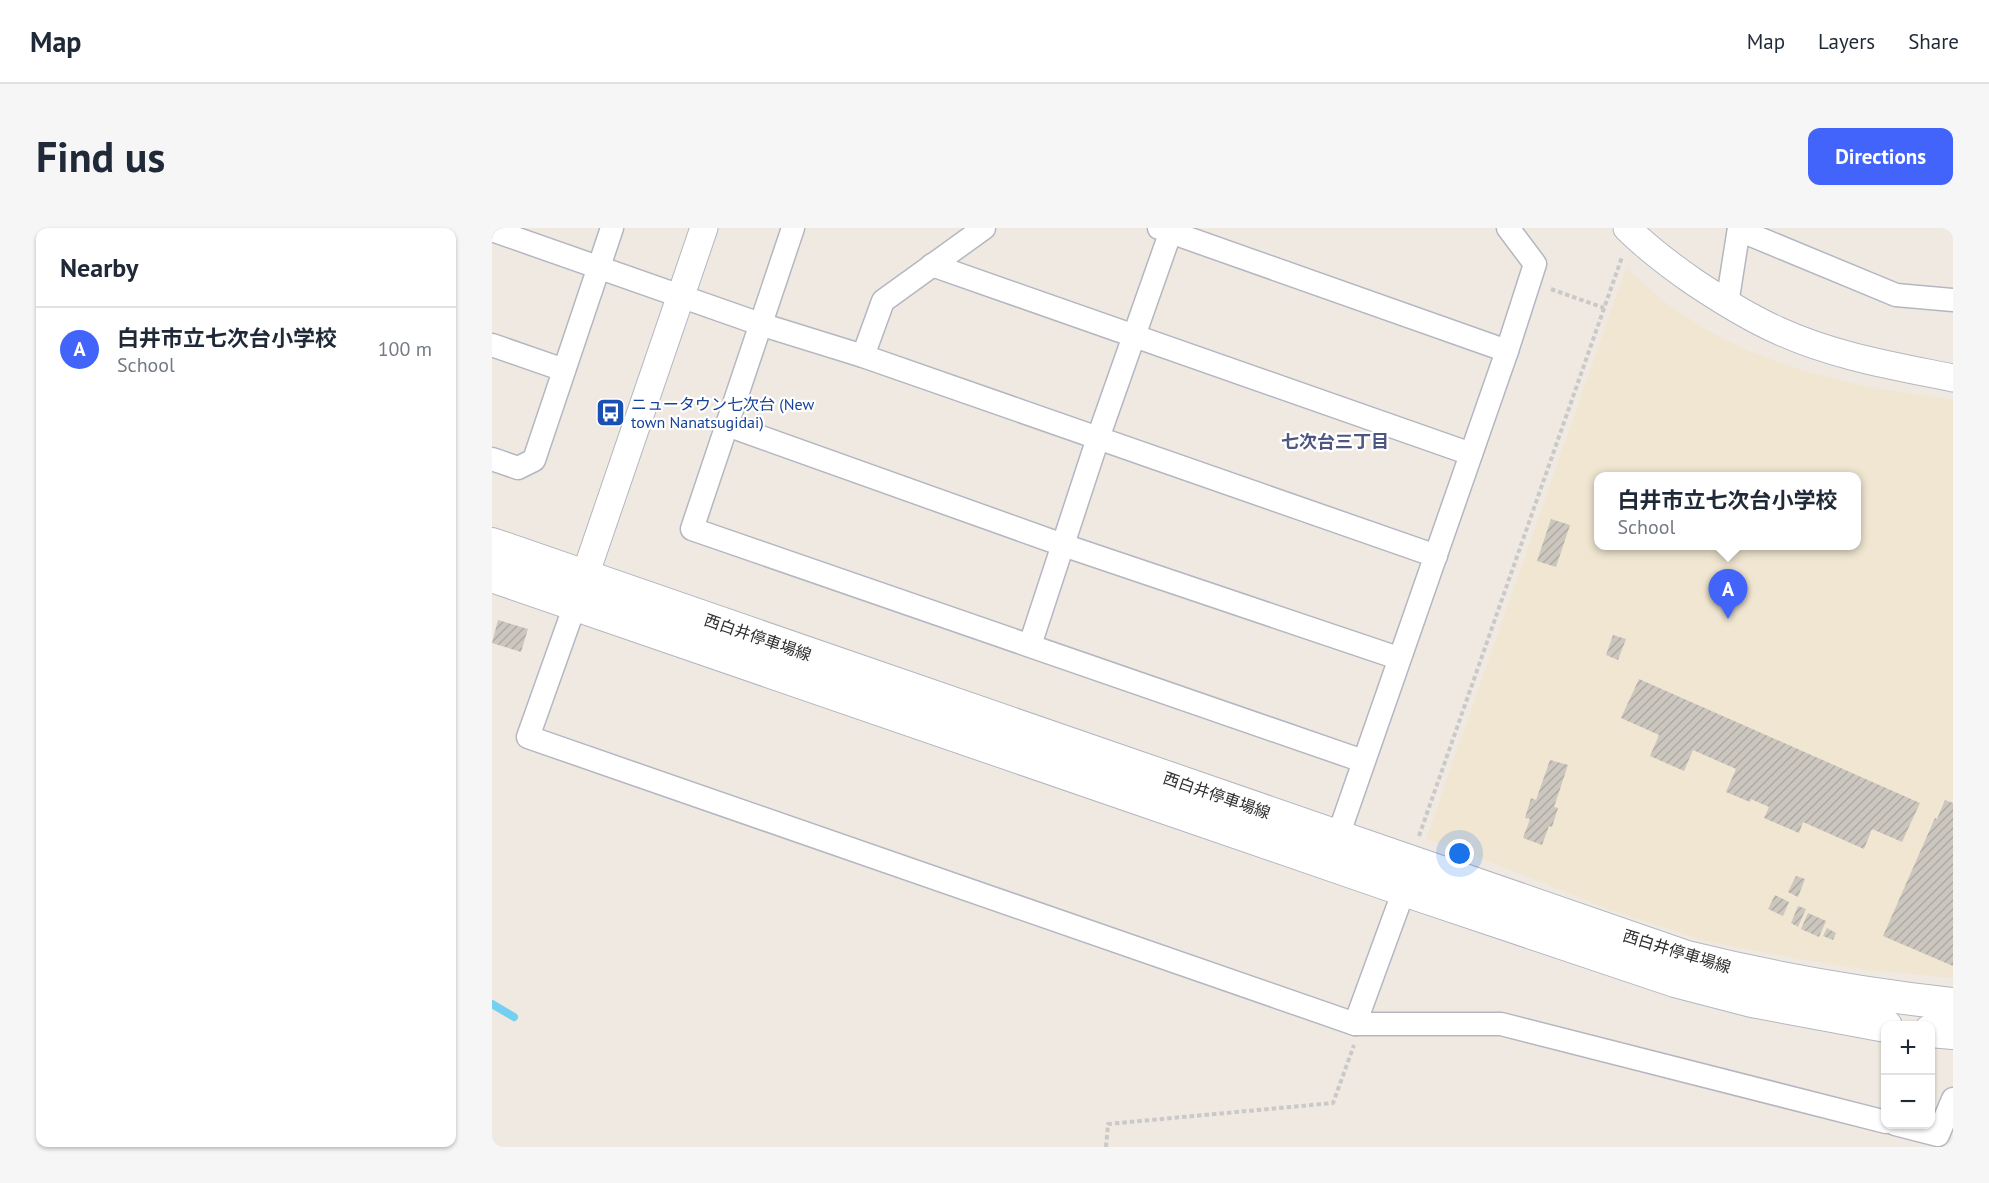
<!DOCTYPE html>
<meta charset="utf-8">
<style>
body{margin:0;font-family:"PT Sans","Noto Sans JP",sans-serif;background:#f6f6f7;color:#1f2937}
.controls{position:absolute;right:18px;bottom:18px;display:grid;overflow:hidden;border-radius:12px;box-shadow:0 2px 4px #0004}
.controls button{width:54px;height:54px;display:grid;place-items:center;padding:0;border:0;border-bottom:2px solid #e0e1e3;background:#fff;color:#1f2937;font:30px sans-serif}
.you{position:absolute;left:968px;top:626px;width:21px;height:21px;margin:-15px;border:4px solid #fff;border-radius:50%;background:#1a73e8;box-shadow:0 0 0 9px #1a73e833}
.badge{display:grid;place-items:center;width:39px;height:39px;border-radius:50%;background:#4264fb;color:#fff;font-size:20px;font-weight:700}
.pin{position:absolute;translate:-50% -50px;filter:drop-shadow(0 2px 3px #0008)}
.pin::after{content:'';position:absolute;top:32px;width:21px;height:18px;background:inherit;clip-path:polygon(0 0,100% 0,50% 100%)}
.popup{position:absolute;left:1102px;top:244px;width:267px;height:78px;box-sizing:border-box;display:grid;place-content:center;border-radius:12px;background:#fff;filter:drop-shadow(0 2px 4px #0005);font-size:20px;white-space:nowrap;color:#747a83}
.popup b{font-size:22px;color:#1f2937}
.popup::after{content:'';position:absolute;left:50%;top:100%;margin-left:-12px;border:12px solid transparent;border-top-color:#fff}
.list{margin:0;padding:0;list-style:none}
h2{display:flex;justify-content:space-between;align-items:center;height:78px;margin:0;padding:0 24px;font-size:26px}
h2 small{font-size:20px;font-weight:400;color:#747a83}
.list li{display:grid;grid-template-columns:39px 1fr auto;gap:18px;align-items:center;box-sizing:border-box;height:84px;padding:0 24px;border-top:2px solid #e0e1e3}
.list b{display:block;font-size:22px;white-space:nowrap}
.list p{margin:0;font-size:20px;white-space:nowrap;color:#747a83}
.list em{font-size:20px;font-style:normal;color:#747a83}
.map{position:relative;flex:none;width:1461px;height:919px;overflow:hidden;border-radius:12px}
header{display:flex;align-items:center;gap:36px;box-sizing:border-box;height:84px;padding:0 30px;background:#fff;border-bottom:2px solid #e0e1e3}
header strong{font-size:28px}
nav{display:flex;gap:33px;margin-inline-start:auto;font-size:21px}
.intro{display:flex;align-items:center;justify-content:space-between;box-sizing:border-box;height:144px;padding:0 36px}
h1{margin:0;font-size:42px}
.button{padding:15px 27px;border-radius:12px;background:#4264fb;color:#fff;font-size:21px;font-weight:700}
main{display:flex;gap:36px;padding:0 36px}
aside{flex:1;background:#fff;border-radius:12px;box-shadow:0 2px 4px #0004}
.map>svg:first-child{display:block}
</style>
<header>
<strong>Map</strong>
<nav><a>Map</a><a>Layers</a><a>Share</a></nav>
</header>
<div class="intro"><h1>Find us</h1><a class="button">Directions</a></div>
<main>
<aside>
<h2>Nearby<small></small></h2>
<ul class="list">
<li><span class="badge">A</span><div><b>白井市立七次台小学校</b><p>School</p></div><em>100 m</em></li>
</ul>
</aside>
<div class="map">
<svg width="1461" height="919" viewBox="0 0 1461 919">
<defs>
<pattern id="building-hatch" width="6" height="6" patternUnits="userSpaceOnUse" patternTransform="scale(1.5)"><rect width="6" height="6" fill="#cbc7bf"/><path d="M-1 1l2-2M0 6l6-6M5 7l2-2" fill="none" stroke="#afaba4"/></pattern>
</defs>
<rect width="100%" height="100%" fill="#efe9e1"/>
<path fill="#f0e6d1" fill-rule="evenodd" d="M1134 40 1171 73 1213 101 1256 123 1316 144 1372 158 1461 172V750L1377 742 1303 730 1214 713 1122 683 963 620 934 611ZM1107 249H1365V318H1107Z"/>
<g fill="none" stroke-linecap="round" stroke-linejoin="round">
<polyline stroke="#75cff0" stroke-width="8" points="0,776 22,789"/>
</g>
<g fill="url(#building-hatch)">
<polygon points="1059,291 1078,297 1064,339 1045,333"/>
<polygon points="6,392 36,401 29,424 0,415"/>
<polygon points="1121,407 1134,411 1126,432 1114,427"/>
<polygon points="1147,451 1428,575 1410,614 1380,601 1372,621 1311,594 1307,605 1272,590 1277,579 1259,571 1258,574 1234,564 1244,541 1201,522 1192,543 1158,528 1167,507 1129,490"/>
<polygon points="1058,532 1076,537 1062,579 1066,580 1060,599 1057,598 1050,617 1031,610 1038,591 1033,590 1039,570 1044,572"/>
<polygon points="1453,572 1461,575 1461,738 1391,708 1443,590 1445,591"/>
<polygon points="1304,648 1313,651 1306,669 1296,664"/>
<polygon points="1283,667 1297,674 1291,688 1276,681"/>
<polygon points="1306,678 1314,681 1306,699 1299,695"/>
<polygon points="1316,685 1334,693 1327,709 1309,701"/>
<polygon points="1335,700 1344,705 1341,712 1331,708"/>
</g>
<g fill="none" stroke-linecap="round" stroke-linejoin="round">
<defs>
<g id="minor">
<polyline points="301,0 200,301 871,533"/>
<polyline points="667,0 1015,123"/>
<polyline points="0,2 268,96 371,128 944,328"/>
<polyline points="1247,2 1404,67 1461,72"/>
<polyline points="440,37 979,226"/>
<polyline points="1235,76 1247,0"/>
<polyline points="0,117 72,142"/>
<polyline points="371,128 391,73 492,0"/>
<polyline points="235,197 571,317 906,430"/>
<polyline points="0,231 26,240 42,232 120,0"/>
<polyline points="83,377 36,509 863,796 912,662"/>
<polyline points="538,417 606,210 680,0"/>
<polyline points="846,608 1015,123 1043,36 1016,0"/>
<polyline points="863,796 1009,796 1394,894"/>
<polyline points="1403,896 1446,907 1461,871"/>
</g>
<g id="tertiary">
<path d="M1135 0C1155 20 1179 38 1202 54 1229 72 1256 89 1285 102 1341 128 1402 138 1461 150"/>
<polyline points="86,368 212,0"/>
</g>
<g id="secondary">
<path d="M0 316 1195 729C1284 751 1370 766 1461 776"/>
<polyline points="0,348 912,662 1183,753 1260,773 1394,798"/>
<polyline points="1438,803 1461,805"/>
</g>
</defs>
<use href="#minor" stroke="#b4b7c1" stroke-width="25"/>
<use href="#tertiary" stroke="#b4b7c1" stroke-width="29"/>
<use href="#secondary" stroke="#b4b7c1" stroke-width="34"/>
<g stroke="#c9c9c9" stroke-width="4" stroke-dasharray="4.5 3" stroke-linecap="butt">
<polyline points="1059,61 1112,80"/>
<polyline points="927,608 1130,29"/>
<polyline points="614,919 616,896 841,875 862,817"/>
</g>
<use href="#minor" stroke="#fff" stroke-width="22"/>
<use href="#tertiary" stroke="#fff" stroke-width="27"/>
<use href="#secondary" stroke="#fff" stroke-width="32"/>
</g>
<defs>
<symbol id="bus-square" viewBox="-11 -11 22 22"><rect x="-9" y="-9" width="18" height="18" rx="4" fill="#1a4fb4" stroke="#fff"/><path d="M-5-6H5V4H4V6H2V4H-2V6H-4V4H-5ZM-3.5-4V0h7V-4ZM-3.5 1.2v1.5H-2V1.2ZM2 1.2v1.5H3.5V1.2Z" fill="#fff"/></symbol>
</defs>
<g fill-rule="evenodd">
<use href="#bus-square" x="102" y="168" width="33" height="33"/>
</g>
<g text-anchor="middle" stroke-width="4.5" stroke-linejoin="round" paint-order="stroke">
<g font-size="16" fill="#164399" stroke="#fff" text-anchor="start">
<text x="139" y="182">ニュータウン七次台 (New<tspan x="139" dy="18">town Nanatsugidai)</tspan></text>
</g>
<g font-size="16" fill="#2e2e2e" stroke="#fff">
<text transform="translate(266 409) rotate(19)" y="6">西白井停車場線</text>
<text transform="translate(725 567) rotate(19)" y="6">西白井停車場線</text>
<text transform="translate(1185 723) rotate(17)" y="6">西白井停車場線</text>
</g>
<g font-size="18" font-weight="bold" fill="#4d5680" stroke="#fff">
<text x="843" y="220">七次台三丁目</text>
</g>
</g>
</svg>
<div class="controls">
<button>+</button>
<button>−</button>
</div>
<div class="you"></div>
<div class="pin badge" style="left:1236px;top:391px">A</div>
<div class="popup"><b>白井市立七次台小学校</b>School</div>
</div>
</main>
